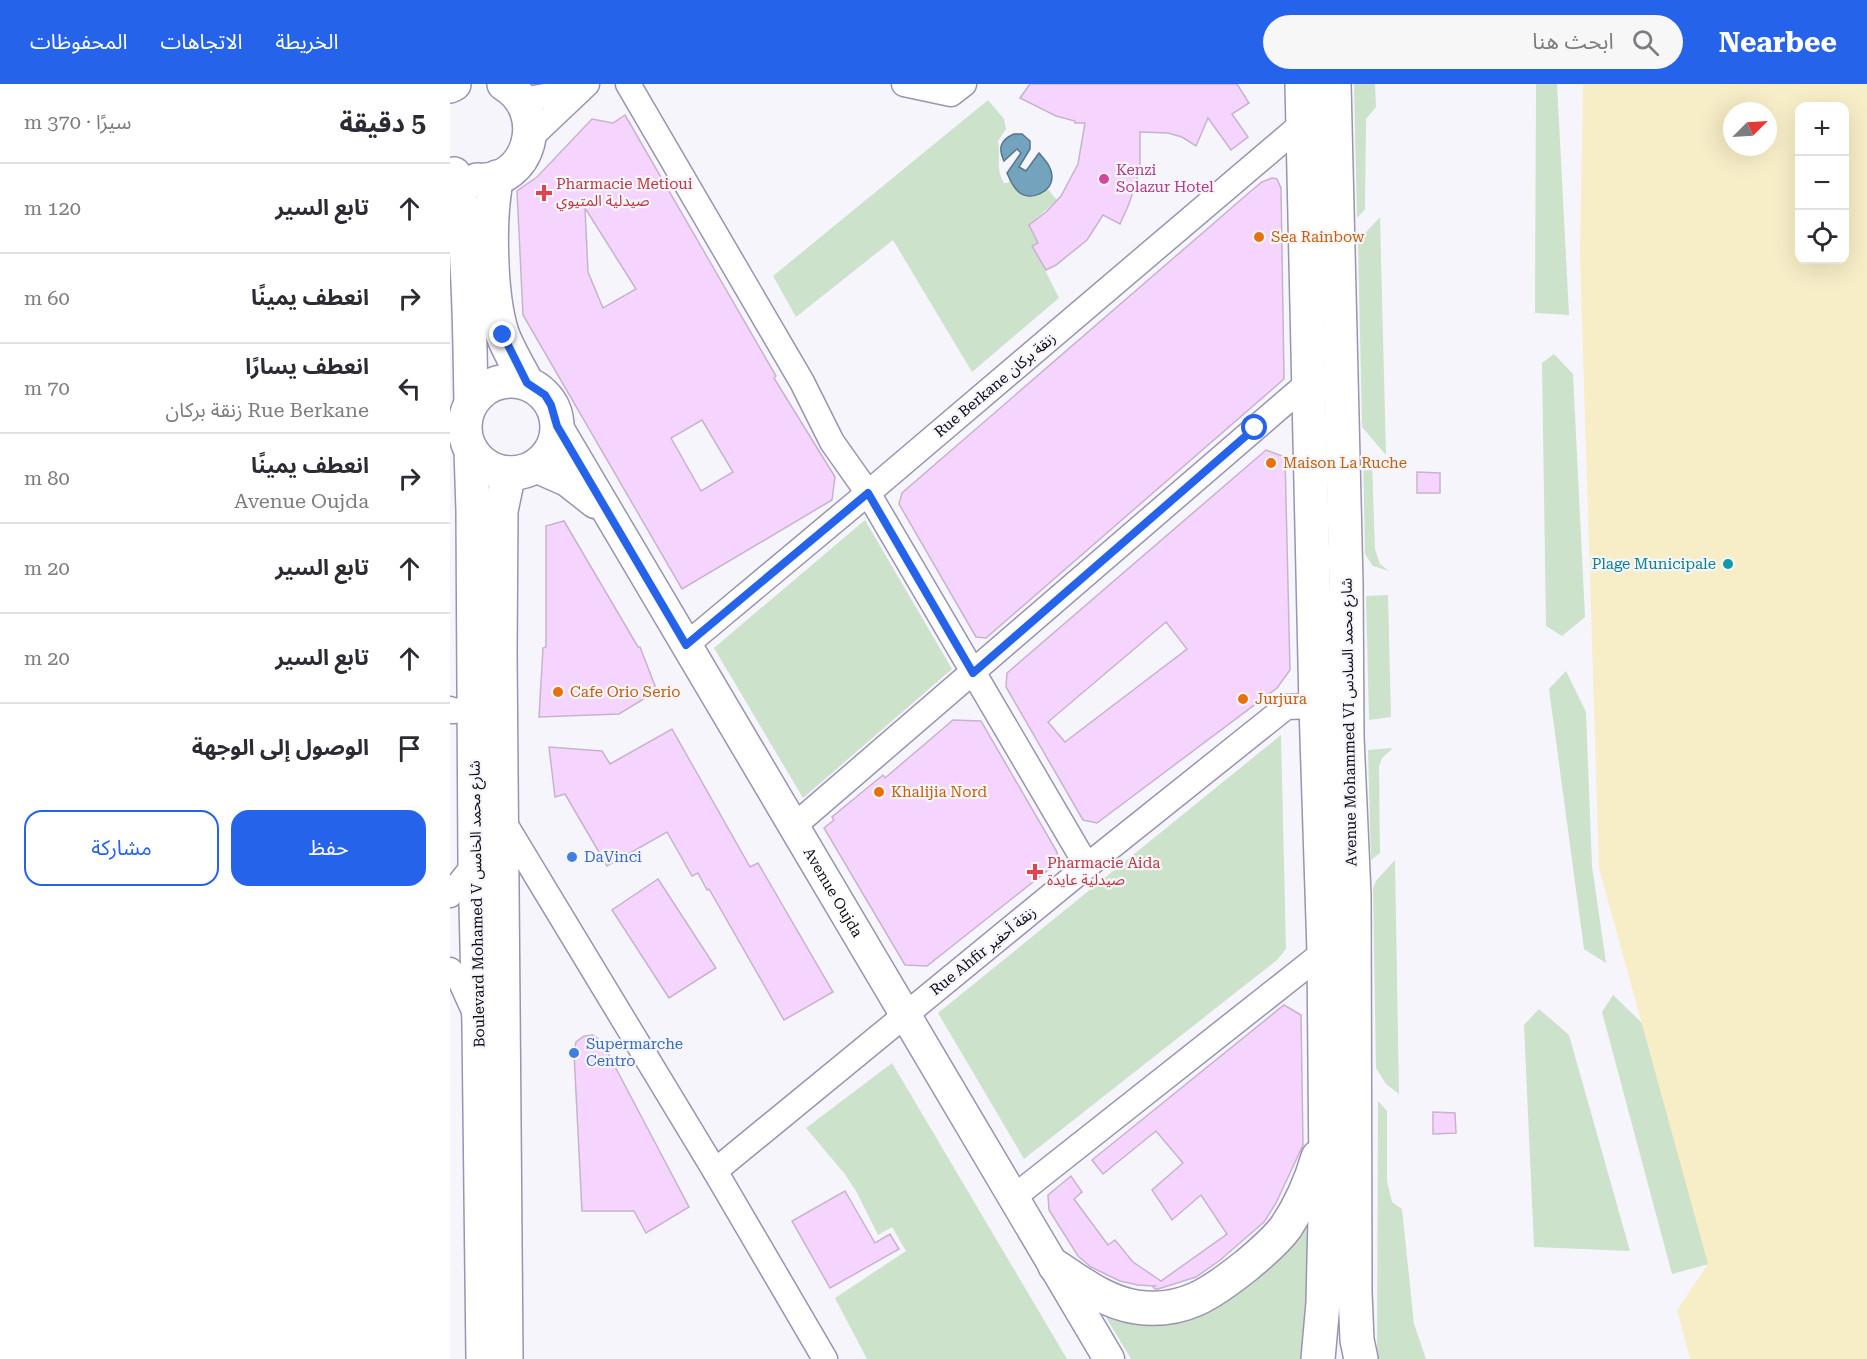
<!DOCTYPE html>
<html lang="ar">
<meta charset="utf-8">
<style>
body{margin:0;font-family:"Roboto Serif","Noto Sans Arabic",serif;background:#f7f7f7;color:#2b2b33;direction:rtl}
.controls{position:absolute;right:18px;top:18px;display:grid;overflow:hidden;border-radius:12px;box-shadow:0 6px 24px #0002}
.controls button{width:54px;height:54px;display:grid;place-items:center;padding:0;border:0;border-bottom:2px solid #e1e1e2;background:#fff;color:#2b2b33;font:30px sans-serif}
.compass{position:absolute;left:1273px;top:18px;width:54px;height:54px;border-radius:50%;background:#fff;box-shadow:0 6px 24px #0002;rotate:66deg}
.stop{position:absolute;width:18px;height:18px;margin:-14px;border:4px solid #2563eb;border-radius:50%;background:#fff}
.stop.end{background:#2563eb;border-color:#fff;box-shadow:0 2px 6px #0008}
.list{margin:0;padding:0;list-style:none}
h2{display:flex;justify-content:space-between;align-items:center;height:78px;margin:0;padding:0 24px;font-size:26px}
h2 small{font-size:20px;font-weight:400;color:#7c7c81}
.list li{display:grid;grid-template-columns:39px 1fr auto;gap:18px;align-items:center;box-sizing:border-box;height:90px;padding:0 24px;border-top:2px solid #e1e1e2}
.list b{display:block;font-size:22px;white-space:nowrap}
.list p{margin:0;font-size:20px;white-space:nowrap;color:#7c7c81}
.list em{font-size:20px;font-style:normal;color:#7c7c81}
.actions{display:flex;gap:12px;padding:18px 24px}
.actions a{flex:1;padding:14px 0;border:2px solid #2563eb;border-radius:18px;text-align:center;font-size:21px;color:#2563eb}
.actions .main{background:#2563eb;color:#fff}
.icon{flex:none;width:33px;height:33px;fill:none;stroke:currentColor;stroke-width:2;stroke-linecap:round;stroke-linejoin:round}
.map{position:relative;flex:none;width:1417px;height:1275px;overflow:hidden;direction:ltr}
header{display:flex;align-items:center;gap:36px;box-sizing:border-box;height:84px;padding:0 30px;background:#2563eb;color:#fff}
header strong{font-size:28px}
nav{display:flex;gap:33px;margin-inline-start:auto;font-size:21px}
.search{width:420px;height:54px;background:#f7f7f7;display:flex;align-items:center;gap:15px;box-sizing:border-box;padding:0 21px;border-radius:33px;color:#7c7c81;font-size:22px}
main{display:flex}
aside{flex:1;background:#fff}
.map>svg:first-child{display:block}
</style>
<header>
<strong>Nearbee</strong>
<div class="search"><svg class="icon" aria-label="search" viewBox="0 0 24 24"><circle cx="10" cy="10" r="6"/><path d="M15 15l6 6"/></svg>ابحث هنا</div>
<nav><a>الخريطة</a><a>الاتجاهات</a><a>المحفوظات</a></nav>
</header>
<main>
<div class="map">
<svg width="1417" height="1275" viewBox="0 0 1417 1275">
<rect width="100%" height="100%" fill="#f6f5fc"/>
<g fill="#cce2cb">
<polygon points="904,0 925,0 926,23 916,35 915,125 907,134"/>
<polygon points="1086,0 1107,0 1119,231 1085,229"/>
<path d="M538 16 554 35 556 45 548 57C551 74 545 83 554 99H558L560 95 562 99 593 108 597 104 607 116 579 141 588 159 583 162 609 214 522 288 443 156 346 233 323 192Z"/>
<polygon points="930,133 936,371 912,343 908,157"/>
<polygon points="1104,270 1123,290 1135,533 1112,552 1096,542 1092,279"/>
<polygon points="913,371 922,377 925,465 930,480 939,487 923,482 915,470"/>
<polygon points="415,436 502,585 353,714 264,564"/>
<polygon points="938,511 941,633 919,636 916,512"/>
<polygon points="1116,587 1136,628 1142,782 1156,879 1134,865 1099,605"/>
<polygon points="831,651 836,865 827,876 574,1075 488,929"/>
<polygon points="943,664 932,674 929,682 930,769 921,776 918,666"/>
<polygon points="945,776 949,1010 936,1000 926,984 923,804 926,797"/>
<polygon points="1163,911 1193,940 1259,1180 1222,1190 1152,928"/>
<polygon points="1089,925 1119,951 1180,1167 1084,1163 1074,941"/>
<polygon points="442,979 617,1275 417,1275 385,1214 456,1167 442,1143 428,1151 406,1107 394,1089 356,1044"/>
<polygon points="928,1017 937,1027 937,1097 942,1118 952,1125 964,1240 976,1275 928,1275 927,1270"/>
<polygon points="857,1128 856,1219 853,1275 681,1275 648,1220 689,1233"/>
</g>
<path fill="#f7edc7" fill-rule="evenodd" d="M1133 0H1417V1275H1240L1227 1226 1258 1180 1149 784 1130 174ZM1350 22H1394V176H1350ZM1282 27H1318V63H1282Z"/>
<path fill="#74a3be" stroke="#55758b" stroke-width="1.5" d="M564 50H572L580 57V65L569 83 576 87 589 69C595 76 602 83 602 93 602 108 581 117 570 109 563 104 560 96 557 89L571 69 567 65 554 77C548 64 550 56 564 50Z"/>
<g fill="#f5d5fe" stroke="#c7b3cd" stroke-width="1.5" fill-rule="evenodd">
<polygon points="580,0 787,0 799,19 782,30 798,53 781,66 758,34 746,62 732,53 718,49 690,48 690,86 679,120 670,140 653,131 637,156 606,181 596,186 582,162 588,159 579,141 596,128 611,112 628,80 635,39 625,39 625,37 606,32 570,14"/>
<path d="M175 31 326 292 324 294 385 393 382 416 232 505 73 231 67 107 87 93 142 35 163 39ZM135 124 186 205 153 224 138 188ZM252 336 283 388 251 407 221 354Z"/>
<polygon points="822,94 827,95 831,104 834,295 536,554 526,553 449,420 452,409 801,107 812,98"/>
<path d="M816 366 835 373 840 586 827 604 647 739 633 736 556 603 557 589ZM716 538 737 565 615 658 598 638Z"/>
<polygon points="967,388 990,389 990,409 967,409"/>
<polygon points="114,437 188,563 190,563 207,607 169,630 89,633 93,564 96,563 96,442"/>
<polygon points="503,636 531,637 607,768 607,779 477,882 455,881 374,744 384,736 382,733 433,691 435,694"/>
<polygon points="222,645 300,783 308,779 383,908 334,936 259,805 257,806 248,789 242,792 217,748 157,782 115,710 105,713 99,663 152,667 160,680"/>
<polygon points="208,795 266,884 219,914 162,826"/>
<polygon points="834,921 851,931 853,1061 826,1119 814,1138 769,1177 746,1193 708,1205 705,1205 703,1203 705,1202 688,1201 670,1197 641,1183 628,1172 599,1126 598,1111 621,1092 632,1108 624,1115 658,1161 665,1156 683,1178 711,1197 777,1150 751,1111 722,1136 702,1106 733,1079 706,1047 653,1090 642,1076"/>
<polygon points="143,951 152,958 239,1123 196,1149 184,1127 132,1127 124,969 126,958 134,952"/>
<polygon points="983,1028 1005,1029 1006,1049 983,1050"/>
<polygon points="395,1107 425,1159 440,1150 449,1165 380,1204 342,1137"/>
</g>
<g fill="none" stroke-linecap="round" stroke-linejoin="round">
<defs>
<g id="minor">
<polyline points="178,0 352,298 382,358 418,409 637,782"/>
<polyline points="454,0 501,10 514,0"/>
<polyline points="72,16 107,10 131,1"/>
<polyline points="80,54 137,0"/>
<polyline points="236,561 418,409 852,40"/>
<polyline points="0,625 3,627 23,625"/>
<polyline points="52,735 265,1087 375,1275"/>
<polyline points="344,742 859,298"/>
<polyline points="0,811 25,780"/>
<polyline points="0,886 10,896 24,927"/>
<polyline points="265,1087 637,782 836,623 866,622"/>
<polyline points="564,1113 874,868"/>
</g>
<g id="tertiary">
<path id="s1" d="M107 342 659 1275"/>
<polyline points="85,383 117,397 145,419"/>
</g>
<g id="secondary">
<polyline points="852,0 866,622 874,868 876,1091 873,1219 868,1275"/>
<polyline points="884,0 896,500 897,653 904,811 905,1209 907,1256 911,1275"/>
<polyline points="0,2 4,0"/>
<path d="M4 90C13 119 16 150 17 181 20 227 20 273 21 319"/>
<path d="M47 93C38 133 40 211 52 249 58 266 69 283 77 299"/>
<path d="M27 96C80 101 100 27 54 0"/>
<circle cx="61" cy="343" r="46"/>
<polyline points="21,366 23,427 25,780 29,942 33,1275"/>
<path d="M605 1182C631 1199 655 1218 686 1223 733 1230 762 1209 797 1181 811 1169 825 1158 836 1143 850 1122 861 1097 868 1073"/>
<polyline points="56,1275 50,569 51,427 57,398 61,389"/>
</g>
</defs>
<use href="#minor" stroke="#9894b1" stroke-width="27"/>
<use href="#tertiary" stroke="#9894b1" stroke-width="33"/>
<use href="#secondary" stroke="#9894b1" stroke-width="36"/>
<use href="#minor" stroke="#fff" stroke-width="24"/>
<use href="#tertiary" stroke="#fff" stroke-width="30"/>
<use href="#secondary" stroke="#fff" stroke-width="33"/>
</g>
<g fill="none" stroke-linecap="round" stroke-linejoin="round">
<polyline stroke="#2563eb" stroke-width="8" points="53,251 77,299 95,311 101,321 107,342 236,561 418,409 523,589 805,344"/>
</g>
<circle fill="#d1479c" stroke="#f6f5fc" stroke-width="2" cx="654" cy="95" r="6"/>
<g fill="#e0444e" stroke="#f6f5fc" stroke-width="2">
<path d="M91 100h6v6h6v6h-6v6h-6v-6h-6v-6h6z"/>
<path d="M582 779h6v6h6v6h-6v6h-6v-6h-6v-6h6z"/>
</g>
<g fill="#e8710a" stroke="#f6f5fc" stroke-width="2">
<circle cx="809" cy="153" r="6"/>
<circle cx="821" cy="379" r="6"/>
<circle cx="108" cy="608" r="6"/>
<circle cx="793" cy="615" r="6"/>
<circle cx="429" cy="708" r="6"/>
</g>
<circle fill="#0f9aa8" stroke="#f6f5fc" stroke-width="2" cx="1278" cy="480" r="6"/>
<g fill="#3f7fe0" stroke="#f6f5fc" stroke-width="2">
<circle cx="122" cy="773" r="6"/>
<circle cx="124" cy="969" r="6"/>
</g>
<g text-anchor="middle" stroke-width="4.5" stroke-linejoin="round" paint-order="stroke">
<g font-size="15" fill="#b23c85" stroke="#f6f5fc" text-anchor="start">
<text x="666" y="91">Kenzi<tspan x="666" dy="17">Solazur Hotel</tspan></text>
</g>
<g font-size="15" fill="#be3a42" stroke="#f6f5fc" text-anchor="start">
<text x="106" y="105">Pharmacie Metioui<tspan x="106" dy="17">صيدلية المتيوي</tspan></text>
<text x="597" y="784">Pharmacie Aida<tspan x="597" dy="17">صيدلية عايدة</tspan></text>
</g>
<g font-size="15" fill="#c56008" stroke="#f6f5fc" text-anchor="start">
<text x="821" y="158">Sea Rainbow</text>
<text x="833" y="384">Maison La Ruche</text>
<text x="120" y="613">Cafe Orio Serio</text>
<text x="805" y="620">Jurjura</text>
<text x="441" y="713">Khalijia Nord</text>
</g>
<g font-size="15" fill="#0d0b15" stroke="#f6f5fc">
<text transform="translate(545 301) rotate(-40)" y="5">Rue Berkane زنقة بركان</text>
<text transform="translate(899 638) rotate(-91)" y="5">Avenue Mohammed VI شارع محمد السادس</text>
<text dy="5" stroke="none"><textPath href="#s1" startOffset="542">Avenue Oujda</textPath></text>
<text transform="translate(27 820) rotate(-91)" y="5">Boulevard Mohamed V شارع محمد الخامس</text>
<text transform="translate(533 867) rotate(-39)" y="5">Rue Ahfir زنقة أحفير</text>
</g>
<g font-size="15" fill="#0d838f" stroke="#f6f5fc" text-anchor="end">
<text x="1266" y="485">Plage Municipale</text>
</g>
<g font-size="15" fill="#366cbe" stroke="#f6f5fc" text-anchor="start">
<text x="134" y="778">DaVinci</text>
<text x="136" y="965">Supermarche<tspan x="136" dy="17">Centro</tspan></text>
</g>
</g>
</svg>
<div class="controls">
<button>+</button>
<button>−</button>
<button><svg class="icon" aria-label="locate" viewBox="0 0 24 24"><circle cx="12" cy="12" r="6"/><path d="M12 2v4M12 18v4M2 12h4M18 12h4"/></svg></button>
</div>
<svg class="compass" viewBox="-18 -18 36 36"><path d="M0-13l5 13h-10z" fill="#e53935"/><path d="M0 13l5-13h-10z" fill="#7c7c81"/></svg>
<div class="stop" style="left:805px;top:344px"></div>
<div class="stop end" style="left:53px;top:251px"></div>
</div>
<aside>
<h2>5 دقيقة<small>سيرًا · 370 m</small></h2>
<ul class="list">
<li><svg class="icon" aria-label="ahead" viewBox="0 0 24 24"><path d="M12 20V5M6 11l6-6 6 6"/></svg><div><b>تابع السير</b></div><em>120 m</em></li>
<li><svg class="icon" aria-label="right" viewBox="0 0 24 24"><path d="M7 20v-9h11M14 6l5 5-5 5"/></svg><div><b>انعطف يمينًا</b></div><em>60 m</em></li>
<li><svg class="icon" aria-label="left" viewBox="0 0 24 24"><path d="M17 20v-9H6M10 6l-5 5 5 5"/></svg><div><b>انعطف يسارًا</b><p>Rue Berkane زنقة بركان</p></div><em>70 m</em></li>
<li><svg class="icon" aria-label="right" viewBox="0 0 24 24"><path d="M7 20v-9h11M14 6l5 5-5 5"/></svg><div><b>انعطف يمينًا</b><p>Avenue Oujda</p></div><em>80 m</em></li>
<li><svg class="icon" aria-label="ahead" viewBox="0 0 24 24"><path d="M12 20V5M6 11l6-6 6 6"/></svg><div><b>تابع السير</b></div><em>20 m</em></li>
<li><svg class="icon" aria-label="ahead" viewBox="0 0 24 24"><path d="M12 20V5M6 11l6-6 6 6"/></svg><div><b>تابع السير</b></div><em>20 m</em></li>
<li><svg class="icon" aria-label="arrive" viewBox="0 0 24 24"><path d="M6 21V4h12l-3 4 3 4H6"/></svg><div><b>الوصول إلى الوجهة</b></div></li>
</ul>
<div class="actions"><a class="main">حفظ</a><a>مشاركة</a></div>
</aside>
</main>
